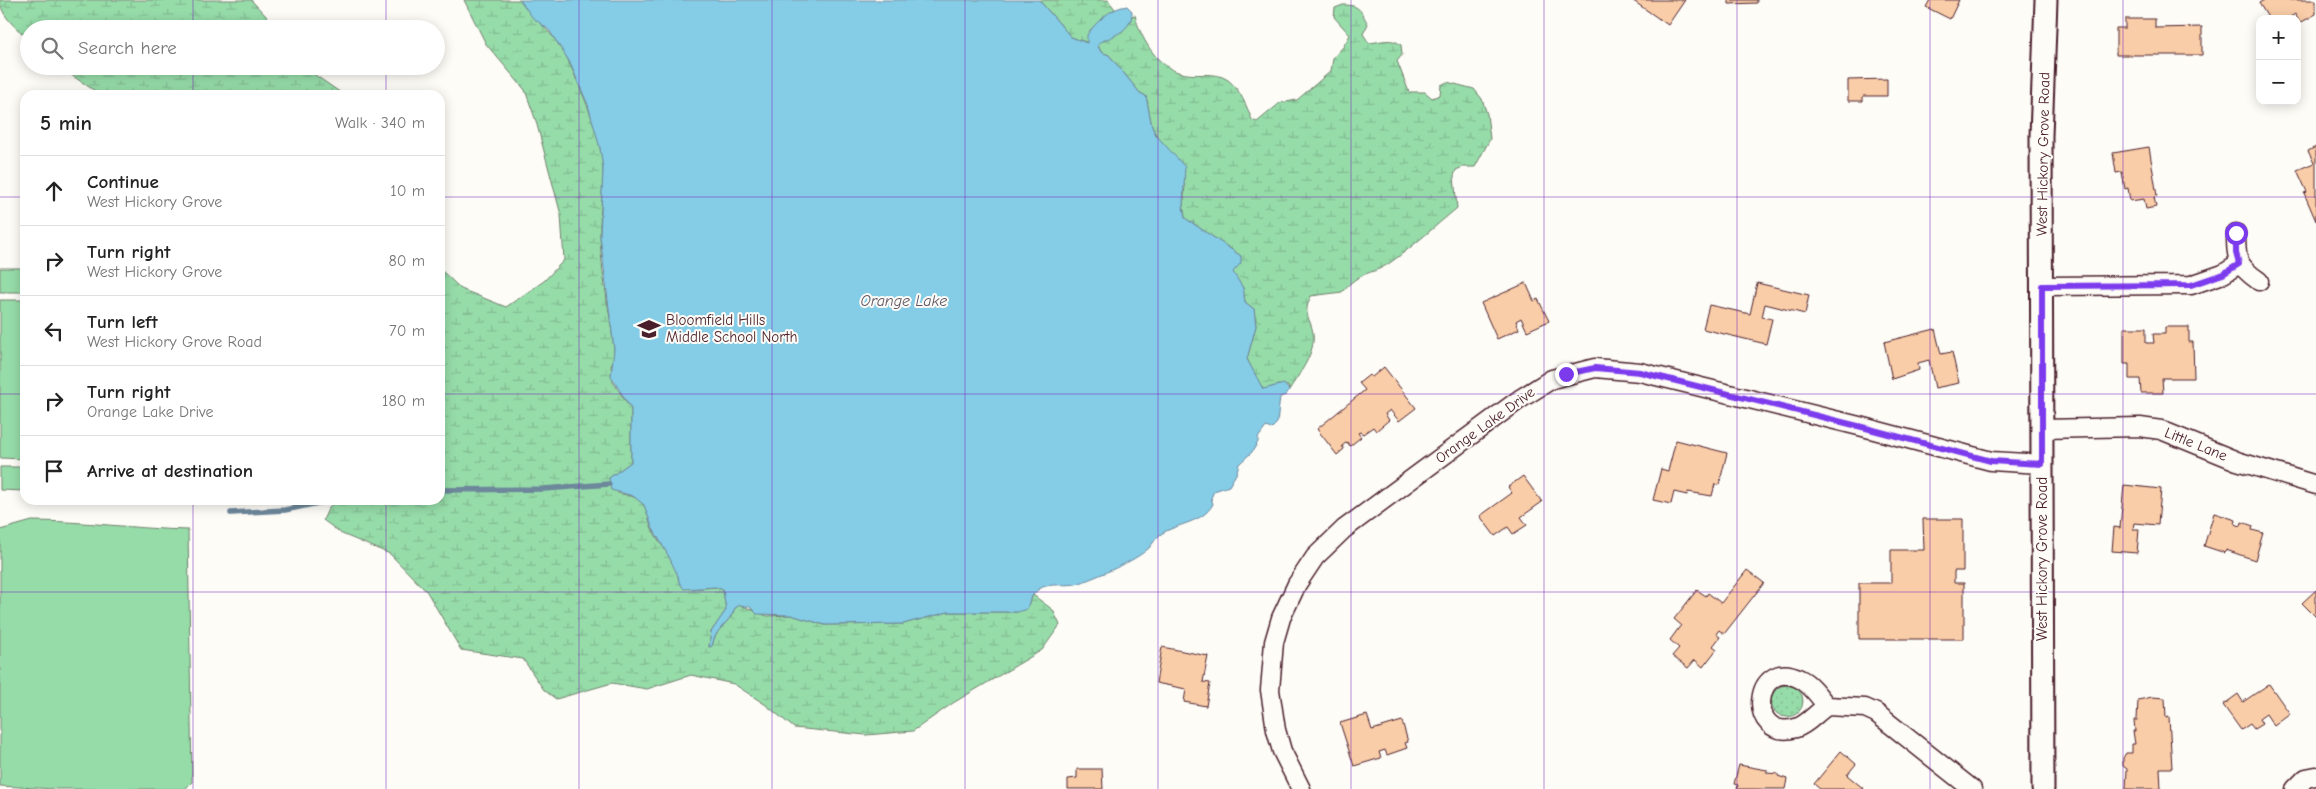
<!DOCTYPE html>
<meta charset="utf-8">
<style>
body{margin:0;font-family:"Comic Neue",sans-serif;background:#f2f2f2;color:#222}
.controls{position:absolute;right:15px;top:15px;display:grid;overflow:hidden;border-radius:10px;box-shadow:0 2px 12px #0003}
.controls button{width:45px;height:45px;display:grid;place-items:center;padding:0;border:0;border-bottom:1px solid #e0e0e0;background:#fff;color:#222;font:25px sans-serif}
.stop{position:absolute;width:15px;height:15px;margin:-11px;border:4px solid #7c3aed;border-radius:50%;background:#fff}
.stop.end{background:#7c3aed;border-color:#fff;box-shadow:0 1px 5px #0008}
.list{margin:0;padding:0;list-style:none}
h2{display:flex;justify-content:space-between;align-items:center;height:65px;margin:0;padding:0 20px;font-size:21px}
h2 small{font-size:16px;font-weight:400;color:#767676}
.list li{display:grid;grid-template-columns:32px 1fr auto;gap:15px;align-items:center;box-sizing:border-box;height:70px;padding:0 20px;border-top:1px solid #e0e0e0}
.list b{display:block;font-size:19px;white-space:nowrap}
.list p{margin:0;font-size:16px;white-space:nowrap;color:#767676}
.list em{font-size:16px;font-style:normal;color:#767676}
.icon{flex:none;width:28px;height:28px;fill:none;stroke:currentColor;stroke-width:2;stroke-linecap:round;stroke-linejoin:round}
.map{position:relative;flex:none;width:2316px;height:789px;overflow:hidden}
.search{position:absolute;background:#fff;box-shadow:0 2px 12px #0003;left:20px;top:20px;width:425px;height:55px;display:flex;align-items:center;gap:12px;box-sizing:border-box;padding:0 18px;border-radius:28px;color:#767676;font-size:19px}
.panel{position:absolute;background:#fff;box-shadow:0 2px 12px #0003;left:20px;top:90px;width:425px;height:415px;border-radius:15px}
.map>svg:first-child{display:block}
</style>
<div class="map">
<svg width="2316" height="789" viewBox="0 0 2316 789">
<defs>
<pattern id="grass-dots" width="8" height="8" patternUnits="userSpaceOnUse" patternTransform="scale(1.25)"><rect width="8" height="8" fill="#96dca9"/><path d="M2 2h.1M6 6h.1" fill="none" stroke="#83bc92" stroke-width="1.8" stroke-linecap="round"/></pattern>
<pattern id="wetland-marsh" width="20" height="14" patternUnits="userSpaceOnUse" patternTransform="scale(1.25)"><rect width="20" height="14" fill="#96dca9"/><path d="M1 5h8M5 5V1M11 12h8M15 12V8" fill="none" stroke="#83bc92"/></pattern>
</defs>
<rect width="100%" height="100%" fill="#fdfcf7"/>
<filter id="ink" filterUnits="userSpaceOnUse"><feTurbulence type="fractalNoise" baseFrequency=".02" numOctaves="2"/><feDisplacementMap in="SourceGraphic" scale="10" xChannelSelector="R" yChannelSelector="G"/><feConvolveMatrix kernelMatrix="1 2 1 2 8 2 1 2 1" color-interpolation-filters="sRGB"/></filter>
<g filter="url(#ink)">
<circle fill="url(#grass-dots)" stroke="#707e6a" cx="1787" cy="701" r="16"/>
<g fill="url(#wetland-marsh)" stroke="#707e6a">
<path d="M0 0H251L267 17 274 29H29V40C18 29 0 16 0 0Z"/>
<path d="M464 0H520C535 21 559 37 569 62 581 90 594 118 600 148 607 176 599 206 600 235 601 273 610 311 614 349V358L611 366 613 382 631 409V462L609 478 618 493C625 495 633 495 640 501 647 507 648 517 651 526 659 545 677 561 679 582L690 589 716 587 723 590 726 610 711 632 709 647 712 646C716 626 729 625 735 608L740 605 767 616 791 615 825 625 903 624 948 612H1017L1027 608 1033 595 1053 610 1060 625 1042 650 953 703 913 731 866 735 794 728 766 705 734 684 691 675 647 689 612 683 556 699 544 690 523 659 461 650 427 592 390 554 342 534 323 520 329 507 338 500H440V269L461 289 506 307 544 281 564 260 561 215 536 121 525 90 486 44Z"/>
<polygon points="1039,0 1108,0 1115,9 1090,30 1088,43 1071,37"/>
<path d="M1343 5C1360 5 1360 10 1368 24L1363 34 1369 43C1380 42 1392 37 1401 45L1402 55 1397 61 1409 92H1425L1432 98 1440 95 1441 85 1447 82 1474 89 1482 99 1487 114 1490 139 1475 167H1463L1456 170 1454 176 1457 208C1435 226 1414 246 1391 262 1372 276 1361 269 1342 292L1311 296C1302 315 1310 316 1313 333 1316 353 1299 374 1289 390L1288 386 1278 385 1263 390 1247 359 1256 326 1254 309 1245 302 1243 288 1232 272 1240 263 1241 256 1185 218 1183 206 1185 186 1152 127 1146 96 1140 93 1109 55 1101 52 1098 45 1100 42C1114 36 1127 31 1132 16L1135 15C1140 37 1156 65 1178 72 1194 78 1214 70 1228 80 1240 89 1247 107 1252 120L1257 122 1280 103 1297 100 1331 71 1333 58 1343 47 1350 35 1334 17 1335 8Z"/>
<polygon points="58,66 302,66 344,95 101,95"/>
</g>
<g fill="#96dca9" stroke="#707e6a">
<rect x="0" y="268" width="25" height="24"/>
<polygon points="0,300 25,300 25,459 0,458"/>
<polygon points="0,467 25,467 25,491 0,490"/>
<path d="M32 521C84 521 136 529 188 530L192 782 185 789H55L0 786V530Z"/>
</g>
<path fill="#85cce6" stroke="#6d879b" d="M520 0H1039L1071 37 1087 43V35C1096 22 1110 8 1127 6L1132 11C1133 30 1114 36 1100 42L1098 46 1101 52 1109 55 1140 93 1146 96 1152 127 1156 135 1185 167 1183 206 1185 218 1241 256V263L1233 272 1243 288 1245 302 1254 309 1256 326 1247 359 1263 389 1284 384 1289 390 1286 395 1280 397 1277 423 1271 429 1266 427 1258 438V442L1252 452 1239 464 1236 474 1229 486 1214 491 1211 498 1213 504C1203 523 1178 523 1161 534 1156 537 1153 544 1149 548 1134 562 1100 575 1080 583 1068 587 1049 582 1039 589 1032 594 1029 601 1027 609L1017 612H948L903 624 825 625 791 615 757 614 750 607 740 605 735 608C729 625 716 626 712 646L709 647 711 632 726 610 723 590 716 587 684 589 679 582 678 576 669 557 652 527 644 505 633 496 611 490 609 478 631 462V409L611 376 614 349 600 236 603 169 600 148 588 105 569 61 549 30 532 17Z"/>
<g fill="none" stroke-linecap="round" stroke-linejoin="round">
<g stroke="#6d879b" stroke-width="5.5">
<polyline points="440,490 544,489 609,484"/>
<polyline points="231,513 285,510 332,500"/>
</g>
</g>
<g fill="#f9cda8" stroke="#4a1f2b">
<polygon points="1632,0 1685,0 1668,25"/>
<polygon points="1729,0 1757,0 1757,3 1729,4"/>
<polygon points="1930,0 1959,0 1950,19 1926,7"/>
<polygon points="2264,0 2316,0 2316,14 2300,23 2295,14 2287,19 2269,19 2259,3"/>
<polygon points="2125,19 2155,19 2155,28 2202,27 2202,55 2116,55 2116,28 2125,28"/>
<polygon points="1887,79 1887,96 1863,96 1863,101 1848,101 1848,80"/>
<polygon points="2149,147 2157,196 2154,197 2156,207 2146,209 2144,199 2130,201 2128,188 2125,189 2122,172 2116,173 2113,153"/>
<polygon points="2316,147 2316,221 2304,193 2307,192 2297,170 2314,163 2308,151"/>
<polygon points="1526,283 1534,301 1538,299 1549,321 1527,331 1521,318 1516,321 1519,329 1497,339 1481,303"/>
<polygon points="1757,283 1809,295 1805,314 1765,304 1762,317 1772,319 1766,344 1703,329 1709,305 1750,314"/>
<polygon points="2165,327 2189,327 2189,342 2193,342 2194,378 2162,378 2163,393 2141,393 2140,379 2129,379 2129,364 2124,364 2124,328 2146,328 2146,343 2154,343 2153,334 2165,334"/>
<polygon points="1935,329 1941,354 1952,352 1959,383 1935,388 1929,360 1918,363 1919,370 1892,379 1884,342"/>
<polygon points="1384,367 1416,408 1399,421 1390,410 1385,414 1389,420 1376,431 1373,427 1363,434 1360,432 1358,433 1361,437 1350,446 1347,442 1342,446 1344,449 1337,455 1317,429 1365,390 1359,383 1369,375 1372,377"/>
<polygon points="1676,440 1727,453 1719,485 1715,484 1712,496 1688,492 1687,495 1674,492 1671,504 1653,500 1661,469 1668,471"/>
<polygon points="1523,476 1542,502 1521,517 1527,525 1513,534 1508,527 1495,536 1480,516 1512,493 1508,487"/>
<polygon points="2124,485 2161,489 2158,525 2134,523 2133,529 2139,529 2137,553 2112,551 2114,527 2120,528"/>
<polygon points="2214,513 2236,520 2235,524 2241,526 2242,522 2253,526 2252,530 2263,533 2255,560 2226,550 2225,553 2204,546"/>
<polygon points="1923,519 1963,519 1963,571 1954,571 1954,583 1964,583 1964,639 1859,639 1859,583 1891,583 1891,550 1924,550"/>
<polygon points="1747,570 1764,583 1724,634 1719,630 1716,634 1720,637 1713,646 1717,649 1703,667 1695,660 1688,668 1672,656 1679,648 1670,640 1681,625 1674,619 1697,590 1706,596 1708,593 1721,603"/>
<polygon points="2316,590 2316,617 2302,603"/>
<polygon points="1162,647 1208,656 1203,682 1210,683 1206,706 1184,702 1186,689 1156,683"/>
<polygon points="2269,684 2290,714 2274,726 2266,714 2259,719 2262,724 2254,729 2250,724 2241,730 2223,705 2238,694 2243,702"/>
<polygon points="2152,697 2165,698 2166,718 2169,717 2172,768 2160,768 2161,789 2126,789 2127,769 2123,766 2123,758 2126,753 2132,753 2132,744 2135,744 2133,731 2135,731 2134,720 2137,720 2138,700"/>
<polygon points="1367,715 1372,730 1402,721 1408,742 1405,743 1407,748 1387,755 1385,750 1379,752 1381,758 1354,766 1340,723"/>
<polygon points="1841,751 1856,764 1847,775 1864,789 1820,789 1814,784"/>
<polygon points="1739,765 1767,770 1767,773 1778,774 1778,776 1787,779 1785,789 1737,789 1738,785 1734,784"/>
<polygon points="1077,769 1102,769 1103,789 1068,789 1068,779 1077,778"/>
</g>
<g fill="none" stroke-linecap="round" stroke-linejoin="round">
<defs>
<g id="minor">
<path d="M2236 233C2236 259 2237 266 2259 281"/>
<polyline points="2042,286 2191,285 2223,274 2239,264"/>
<polyline points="2042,429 2140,427 2161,430 2237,461 2316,485"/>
<path d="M1827 706C1819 697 1811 684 1800 679 1753 655 1745 742 1796 728 1807 725 1817 712 1827 706L1865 708 1876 713 1972 789"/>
<polyline points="1301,789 1282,751 1276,730 1270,690 1274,642 1281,618 1297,584 1315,557 1344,529 1520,399 1552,379 1595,368 1640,372 1863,427 1991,461 2042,464"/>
<polyline points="2295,789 2306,778 2316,776"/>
</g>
<polyline id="tertiary" points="2043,789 2041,136 2046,0"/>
</defs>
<use href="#minor" stroke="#4a1f2b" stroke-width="21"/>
<use href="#tertiary" stroke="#4a1f2b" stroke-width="25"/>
<use href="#minor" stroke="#fdfcf7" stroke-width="18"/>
<use href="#tertiary" stroke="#fdfcf7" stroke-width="21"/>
</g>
</g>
<g fill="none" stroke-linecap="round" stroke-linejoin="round" filter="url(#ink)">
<polyline stroke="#7c3aed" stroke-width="6" points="1566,374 1595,368 1640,372 1862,427 1991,461 2042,464 2042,286 2191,285 2223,274 2239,264 2236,253 2236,233"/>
</g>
<path fill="none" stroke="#7b2cbf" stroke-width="1" stroke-opacity="0.55" d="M193 0V29M386 0V29M579 0V789M772 0V789M965 0V789M1158 0V789M1351 0V789M1544 0V789M1737 0V789M1930 0V789M2123 0V789M193 66V95M386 66V95M0 197H25M440 197H2316M0 394H25M440 394H2316M193 500V789M386 500V789M0 592H2316"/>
<defs>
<symbol id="school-bare" viewBox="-9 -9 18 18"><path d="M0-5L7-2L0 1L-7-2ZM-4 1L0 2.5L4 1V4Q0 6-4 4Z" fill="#4a1f2b" stroke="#fdfcf7" stroke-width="2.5" paint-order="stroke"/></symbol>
</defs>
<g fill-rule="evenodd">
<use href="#school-bare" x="633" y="313" width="32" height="32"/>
</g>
<g text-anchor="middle" stroke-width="4" stroke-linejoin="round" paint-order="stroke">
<g font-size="15" fill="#4a1f2b" stroke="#fdfcf7">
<text transform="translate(2043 154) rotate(-89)" y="5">West Hickory Grove Road</text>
<text transform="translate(1485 425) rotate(-36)" y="5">Orange Lake Drive</text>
<text transform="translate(2196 444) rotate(22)" y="5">Little Lane</text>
<text transform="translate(2042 559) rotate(-90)" y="5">West Hickory Grove Road</text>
</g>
<g font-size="15" fill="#4a1f2b" stroke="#fdfcf7" text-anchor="start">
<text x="666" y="325">Bloomfield Hills<tspan x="666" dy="17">Middle School North</tspan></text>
</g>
<g font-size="16" font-style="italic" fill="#5c5363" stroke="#fdfcf7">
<text x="904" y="306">Orange Lake</text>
</g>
</g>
</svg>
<div class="controls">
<button>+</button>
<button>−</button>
</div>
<div class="stop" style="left:2236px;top:233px"></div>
<div class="stop end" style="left:1566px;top:374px"></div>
<div class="search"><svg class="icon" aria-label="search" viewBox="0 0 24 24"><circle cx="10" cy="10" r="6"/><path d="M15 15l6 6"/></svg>Search here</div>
<section class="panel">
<h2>5 min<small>Walk · 340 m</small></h2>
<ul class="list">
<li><svg class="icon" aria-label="ahead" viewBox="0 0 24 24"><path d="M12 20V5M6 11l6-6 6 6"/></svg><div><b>Continue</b><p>West Hickory Grove</p></div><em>10 m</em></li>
<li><svg class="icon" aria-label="right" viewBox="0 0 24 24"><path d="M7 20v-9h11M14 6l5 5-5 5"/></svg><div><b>Turn right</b><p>West Hickory Grove</p></div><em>80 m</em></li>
<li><svg class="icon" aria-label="left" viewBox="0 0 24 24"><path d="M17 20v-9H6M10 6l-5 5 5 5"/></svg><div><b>Turn left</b><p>West Hickory Grove Road</p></div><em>70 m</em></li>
<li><svg class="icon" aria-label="right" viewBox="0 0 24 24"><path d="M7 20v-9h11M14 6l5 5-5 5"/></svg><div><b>Turn right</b><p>Orange Lake Drive</p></div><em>180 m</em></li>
<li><svg class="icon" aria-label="arrive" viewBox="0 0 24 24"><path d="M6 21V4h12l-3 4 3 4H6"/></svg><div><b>Arrive at destination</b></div></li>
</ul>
</section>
</div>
